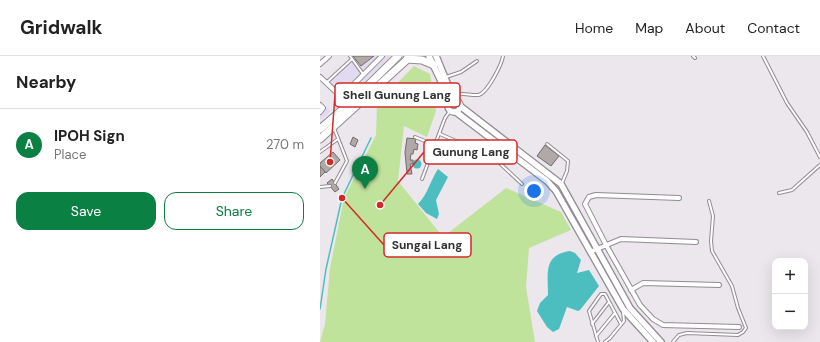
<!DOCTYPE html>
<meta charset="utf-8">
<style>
body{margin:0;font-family:"DM Sans",sans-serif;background:#f2f2f2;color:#222}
.controls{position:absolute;right:12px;bottom:12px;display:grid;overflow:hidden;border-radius:8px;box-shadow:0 4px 16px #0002}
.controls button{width:36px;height:36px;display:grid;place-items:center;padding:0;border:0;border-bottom:1px solid #e0e0e0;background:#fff;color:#222;font:20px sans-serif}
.you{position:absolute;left:214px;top:135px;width:14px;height:14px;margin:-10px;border:3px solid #fff;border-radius:50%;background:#1a73e8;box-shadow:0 0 0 6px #1a73e833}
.badge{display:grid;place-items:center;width:26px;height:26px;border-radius:50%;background:#0b8043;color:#fff;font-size:13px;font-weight:700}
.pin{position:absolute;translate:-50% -33px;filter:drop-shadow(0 1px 2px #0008)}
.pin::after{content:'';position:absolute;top:21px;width:14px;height:12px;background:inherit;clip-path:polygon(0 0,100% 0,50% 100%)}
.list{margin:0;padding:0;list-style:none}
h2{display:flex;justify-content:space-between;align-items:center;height:52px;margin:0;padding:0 16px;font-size:17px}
h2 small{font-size:13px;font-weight:400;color:#767676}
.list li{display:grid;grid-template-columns:26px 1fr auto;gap:12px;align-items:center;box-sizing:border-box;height:72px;padding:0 16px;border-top:1px solid #e0e0e0}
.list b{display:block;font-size:15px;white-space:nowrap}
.list p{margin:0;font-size:13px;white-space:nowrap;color:#767676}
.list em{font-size:13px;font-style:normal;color:#767676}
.actions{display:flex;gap:8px;padding:12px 16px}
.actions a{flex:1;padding:9px 0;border:1px solid #0b8043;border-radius:12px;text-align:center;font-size:14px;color:#0b8043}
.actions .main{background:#0b8043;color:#fff}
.map{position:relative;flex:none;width:500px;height:286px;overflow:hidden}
header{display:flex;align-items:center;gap:24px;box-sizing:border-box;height:56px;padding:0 20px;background:#fff;border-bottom:1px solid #e0e0e0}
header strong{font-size:19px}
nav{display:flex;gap:22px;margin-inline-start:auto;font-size:14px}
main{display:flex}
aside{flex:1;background:#fff}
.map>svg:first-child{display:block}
</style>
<header>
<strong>Gridwalk</strong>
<nav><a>Home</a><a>Map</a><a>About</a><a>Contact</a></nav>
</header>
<main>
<aside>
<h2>Nearby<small></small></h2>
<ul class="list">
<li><span class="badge">A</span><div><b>IPOH Sign</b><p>Place</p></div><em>270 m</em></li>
</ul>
<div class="actions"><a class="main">Save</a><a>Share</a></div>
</aside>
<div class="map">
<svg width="500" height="286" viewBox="0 0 500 286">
<rect width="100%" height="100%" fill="#ebe7ec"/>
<g fill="#e2daf0">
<polygon points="29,0 71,0 25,43 6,27 32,3"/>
<polygon points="0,45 11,55 0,65"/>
</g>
<polygon fill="#c0e39c" points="94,10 110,18 116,55 107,81 84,70 78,125 123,181 186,132 241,156 251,174 209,192 206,231 215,286 0,286 5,268 10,212 24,142 56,79 57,48"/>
<g fill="#4dbebf">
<circle cx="97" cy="108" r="4.5"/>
<path d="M118 113 128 121 116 144 119 158 117 163 106 157 98 148C108 138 110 125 118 113Z"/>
<path d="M250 195 255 197 261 204 257 217 269 214 279 230 260 254 258 255 247 251 239 273 233 276 227 271 217 255 220 247 228 239C228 217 223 199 250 195Z"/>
</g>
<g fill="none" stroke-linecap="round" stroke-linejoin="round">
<polyline stroke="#4dbebf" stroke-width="1.5" points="0,253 6,213 22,142 51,82"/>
</g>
<g fill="#b0a9a7" stroke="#726b69">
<polygon points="33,0 54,0 41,10"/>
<polygon points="33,81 38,84 35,91 30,88"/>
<polygon points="87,82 96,83 95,87 98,88 97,94 94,93 93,98 91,98 90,104 93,104 93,108 90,108 92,118 87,118 85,96"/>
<polygon points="225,89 239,100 231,110 217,100"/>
<polygon points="13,96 20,104 6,117 0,110 0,107"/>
<polygon points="0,110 5,116 0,121"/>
<polygon points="12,123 19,133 15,136 7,127"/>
</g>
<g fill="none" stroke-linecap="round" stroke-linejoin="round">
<defs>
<g id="lane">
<polyline points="30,0 43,18"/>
<polyline points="373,0 375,2"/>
<polyline points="443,0 467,47 487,76 500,101"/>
<polyline points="126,21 141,16 157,5"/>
<polyline points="6,27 32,3"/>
<path d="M134 40C143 35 149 40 158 39 167 38 182 8 183 0"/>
<polyline points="14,72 27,105 15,127"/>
<polyline points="120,78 173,101 202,128"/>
<polyline points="95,81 115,89"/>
<polyline points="227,88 248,105 247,115 242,127"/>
<polyline points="0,96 18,83"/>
<polyline points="102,123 125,62 130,55"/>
<polyline points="0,131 10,130"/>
<polyline points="459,137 472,134 500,109"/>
<polyline points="272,268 289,246"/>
<polyline points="276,280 295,257"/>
<polyline points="278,286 269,255 281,238 285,238 301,268"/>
<polyline points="285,286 290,282 304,265 303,256"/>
<polyline points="353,286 359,279 367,277 418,279 423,276 426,272 418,252 412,230 392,195 391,185 393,160 389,145"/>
</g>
<g id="street">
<polyline points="0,8 9,0"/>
<polyline points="0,21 29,48"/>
<polyline points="22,40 62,0"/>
<polyline points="0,49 3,52 0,56"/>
<polyline points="359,142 276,139 269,141 265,148 286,189 320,249 333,263 343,269 419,271"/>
<polyline points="270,196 301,183 376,186"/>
<polyline points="311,234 323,227 399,229"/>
</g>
<g id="secondary">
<polyline points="109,0 120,23 128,48"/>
<polyline points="116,0 134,44"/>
<circle cx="134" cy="50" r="6"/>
<polyline points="140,50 241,128 310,252 341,286"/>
<polyline points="136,56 227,125 236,135 303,253 333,286"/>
</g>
<g id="highway">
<polyline points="87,3 102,4 114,9"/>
<polyline points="0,73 29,48 78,0"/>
<polyline points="0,83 91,0"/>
</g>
</defs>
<use href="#lane" stroke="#918c91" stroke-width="4"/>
<use href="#street" stroke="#918c91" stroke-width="6"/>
<use href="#secondary" stroke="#918c91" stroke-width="8"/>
<use href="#highway" stroke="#918c91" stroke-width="9"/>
<use href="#lane" stroke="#fff" stroke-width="2"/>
<use href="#street" stroke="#fff" stroke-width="4"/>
<use href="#secondary" stroke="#fff" stroke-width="5.5"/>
<use href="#highway" stroke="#fff" stroke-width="7"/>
</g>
<path fill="none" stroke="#d62828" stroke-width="1.5" d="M10 106L15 39M60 149L104 96M22 142L64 189"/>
<g fill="#d62828" stroke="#fff" stroke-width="1.5">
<circle cx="10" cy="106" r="4"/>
<circle cx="60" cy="149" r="4"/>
<circle cx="22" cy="142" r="4"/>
</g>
<g fill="#fff" stroke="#d62828" stroke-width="1.5">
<rect x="15" y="27" width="125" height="24" rx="4"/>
<rect x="104" y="84" width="93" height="24" rx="4"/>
<rect x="64" y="177" width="87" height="24" rx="4"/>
</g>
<g font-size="12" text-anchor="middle" font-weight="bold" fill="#323032">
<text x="77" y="43">Shell Gunung Lang</text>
<text x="151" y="100">Gunung Lang</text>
<text x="107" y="193">Sungai Lang</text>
</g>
</svg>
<div class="controls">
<button>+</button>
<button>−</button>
</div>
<div class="you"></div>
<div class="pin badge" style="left:45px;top:133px">A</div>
</div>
</main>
